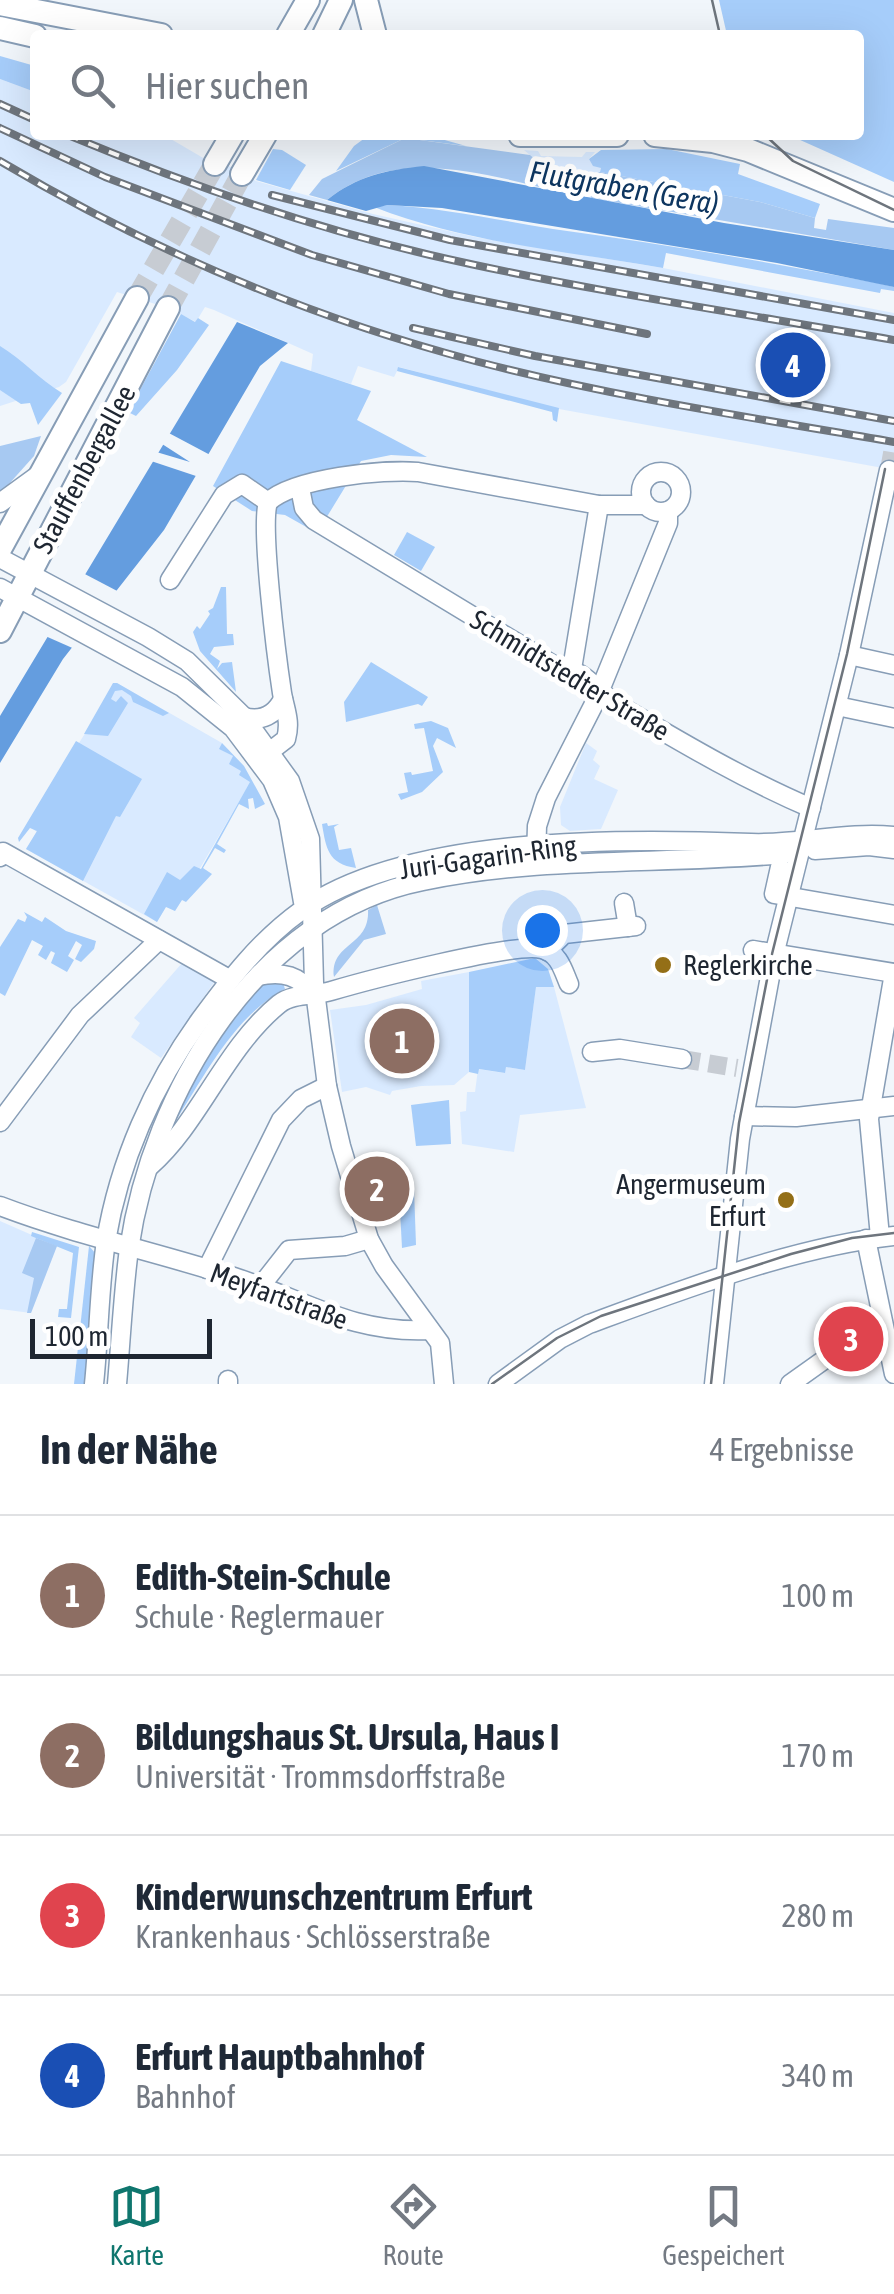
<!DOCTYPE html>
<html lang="de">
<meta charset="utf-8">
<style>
body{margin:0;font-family:"Asap Condensed",sans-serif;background:#f2f2f3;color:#1f2937}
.scale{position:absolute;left:30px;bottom:25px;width:182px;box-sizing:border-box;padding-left:10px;border:5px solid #1e2631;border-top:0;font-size:28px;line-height:35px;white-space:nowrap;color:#1e2631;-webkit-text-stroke:8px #fff;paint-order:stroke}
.you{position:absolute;left:542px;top:930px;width:35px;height:35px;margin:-25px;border:8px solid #fff;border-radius:50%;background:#1a73e8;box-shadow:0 0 0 15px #1a73e833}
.badge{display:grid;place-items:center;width:65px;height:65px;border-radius:50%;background:#0f766e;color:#fff;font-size:32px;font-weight:700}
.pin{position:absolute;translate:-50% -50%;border:5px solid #fff;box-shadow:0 2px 10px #0006}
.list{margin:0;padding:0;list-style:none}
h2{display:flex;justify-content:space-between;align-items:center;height:130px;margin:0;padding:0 40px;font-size:42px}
h2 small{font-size:32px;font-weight:400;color:#747a83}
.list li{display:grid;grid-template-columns:65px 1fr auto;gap:30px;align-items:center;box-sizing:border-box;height:160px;padding:0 40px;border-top:2px solid #e0e1e3}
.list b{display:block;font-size:38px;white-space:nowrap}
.list p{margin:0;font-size:32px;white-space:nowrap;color:#747a83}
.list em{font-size:32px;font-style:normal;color:#747a83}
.icon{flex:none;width:55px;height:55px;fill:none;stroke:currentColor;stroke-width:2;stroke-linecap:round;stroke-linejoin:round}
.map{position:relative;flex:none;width:894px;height:1384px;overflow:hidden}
.search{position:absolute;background:#fff;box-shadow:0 10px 40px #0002;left:30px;right:30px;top:30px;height:110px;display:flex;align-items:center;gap:25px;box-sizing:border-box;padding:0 35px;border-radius:10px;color:#747a83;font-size:38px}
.sheet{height:770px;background:#fff}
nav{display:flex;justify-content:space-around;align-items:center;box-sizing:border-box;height:140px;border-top:2px solid #e0e1e3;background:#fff;font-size:28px;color:#747a83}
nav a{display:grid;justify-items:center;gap:5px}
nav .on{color:#0f766e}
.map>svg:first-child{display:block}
</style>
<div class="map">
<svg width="894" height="1384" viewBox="0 0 894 1384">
<rect width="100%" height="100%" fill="#f1f6fb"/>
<g fill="#d9eaff">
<polygon points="0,79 35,92 35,135 164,135 222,169 225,164 256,181 373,214 475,237 663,268 894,313 894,470 559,409 399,367 394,377 358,366 351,384 311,371 313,354 214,310 205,307 196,322 168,308 117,292 66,382 59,387 0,406"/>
<polygon points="524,150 538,151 541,156 582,157 586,152 595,152 589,159 601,168 600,175 596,175 591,198 578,196 578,188 532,179 536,160"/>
<polygon points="117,683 222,743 220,749 233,756 251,781 175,911 166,906 157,922 26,849 37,832 27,825"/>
<polygon points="586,743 597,751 593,760 600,766 594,779 618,790 601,829 570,831 561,825 560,807"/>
<polygon points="183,962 215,981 161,1058 131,1037 140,1023 134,1018"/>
<polygon points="469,972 469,1072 454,1085 421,1086 392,1091 390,1095 366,1087 342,1092 330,1010 366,1005 422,989 421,981"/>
<polygon points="536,986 554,987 586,1108 520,1115 514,1152 462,1144 460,1112 466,1111 467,1092 475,1092 478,1069 504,1073 506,1067 525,1070"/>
<polygon points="0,1221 57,1246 31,1313 0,1309"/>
</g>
<g fill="#a6cdfa">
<polygon points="719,0 894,0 894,182 789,135 859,135 859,35 727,35"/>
<polygon points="0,56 35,66 35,92 0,79"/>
<polygon points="369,135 427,135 466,146 405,138 336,171 354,146"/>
<polygon points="273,149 282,150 306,165 290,190 256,180"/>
<polygon points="667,149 740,164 738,174 820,204 815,218 760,202 600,172 601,168 593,166 589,159 601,150"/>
<path d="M387 205C444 208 497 220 553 229 662 244 770 262 877 283L894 287V291L881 289 880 293 666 253 663 268C566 251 466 243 374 207Z"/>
<polygon points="181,314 195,322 198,318 209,325 177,370 136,416 128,412"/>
<path d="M0 346C23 360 39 379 62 393L38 425 30 403 21 404 0 390Z"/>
<polygon points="281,361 371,391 357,420 427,457 391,455 361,461 317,533 285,515 252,511 213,486"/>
<polygon points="398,367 559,408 557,422 553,420 552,412 397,371"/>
<polygon points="407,532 435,547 421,571 394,555"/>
<polygon points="221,587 226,587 227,634 233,634 234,645 214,647 210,654 220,661 217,669 222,663 232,662 236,692 200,651 193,632 197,626 200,629 210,614 208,611 213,608"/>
<polygon points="371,662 428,697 422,706 418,704 346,722 344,702"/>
<polygon points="113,683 117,683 169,713 163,716 133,702 131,696 122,690 115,691 111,699 116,702 121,696 128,703 108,736 84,734"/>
<polygon points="431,721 448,728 456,748 437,738 433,746 443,772 422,792 401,800 398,794 408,792 404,773 411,772 412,775 433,771 424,728 415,729 414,724"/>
<polygon points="76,741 142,779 120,817 116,816 83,881 26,849 37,831 30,828 19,842 18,838"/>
<polygon points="222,743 244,766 265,804 255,809 253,798 248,799 249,809 239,804 217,844 226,850 224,853 215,848 203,868 212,874 186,902 182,900 175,911 166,907 157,922 144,914 167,872 180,880 194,866 201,869 250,782 239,775 241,771 229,764 233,756 219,749"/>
<path d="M327 823 328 826 339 824 334 827 339 850 351 848 356 868C328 864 326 848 322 824Z"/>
<polygon points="24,912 42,922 45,917 66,931 96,941 94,949 81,962 75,959 82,945 76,941 68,956 74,960 67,972 51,963 55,953 51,951 46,960 38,955 43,946 32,940 5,996 0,993 0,947 18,919 25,922 27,917"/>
<polygon points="535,958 548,969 554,987 536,987 525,1070 506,1067 505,1073 479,1069 478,1074 469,1072 469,972"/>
<path d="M265 981 283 983 285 989C233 1016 202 1081 171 1128 195 1073 226 1026 265 981Z"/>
<polygon points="449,1100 451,1144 416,1146 411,1105"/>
<polygon points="414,1189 416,1245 402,1248 399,1191"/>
<polygon points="32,1232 79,1247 71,1318 58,1317 59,1309 67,1309 73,1253 31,1236"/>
<polygon points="89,1246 96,1254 96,1269 84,1384 74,1384"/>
</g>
<g fill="#a7c9f2">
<path d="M405 138 530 155 536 160 533 179 579 188 578 196C495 178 399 141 327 200L309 195 322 179Z"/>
<polygon points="600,172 760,202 815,218 814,228 826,230 828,219 894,228 894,250 591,198 596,174"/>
<polygon points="41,436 34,456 0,494 0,446"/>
<path d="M377 905 386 934 364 940 334 977C330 942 370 947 368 910Z"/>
<polygon points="36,1238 57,1246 31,1313 27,1313 34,1278 22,1273"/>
</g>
<g fill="#649ddf">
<path d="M424 166 724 223 894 250V287L777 263 442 208 387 205 366 211 327 200C357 176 386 170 424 166Z"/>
<polygon points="237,322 288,343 260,366 164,530 63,659 0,763 0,716"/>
</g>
<g fill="#f1f6fb">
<polygon points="165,431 214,457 202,478 148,460 153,451 190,462 159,442"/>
<polygon points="81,572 121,593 77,650 43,635"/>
</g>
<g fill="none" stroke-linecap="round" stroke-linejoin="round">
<g stroke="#c7ccd3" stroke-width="18" stroke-dasharray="18 9" stroke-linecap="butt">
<polyline points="889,470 894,442"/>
<polyline points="682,1059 737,1068"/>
</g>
<g stroke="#c7ccd3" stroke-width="22" stroke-dasharray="22 11" stroke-linecap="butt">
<polyline points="137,298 215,164"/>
<polyline points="168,308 242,174"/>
</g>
<defs>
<g id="minor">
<circle cx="661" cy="492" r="20"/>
<path d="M300 488 304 508 314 520 560 669C585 668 597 693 618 705 681 742 743 779 811 808"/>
<path d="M268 502C294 478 383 469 418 472L599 505H646"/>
<polyline points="0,503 37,476"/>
<polyline points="0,558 148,637 187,661 244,717 290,781 310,839 314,983 327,1086 341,1146 369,1239 384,1266 440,1343 444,1384"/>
<polyline points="170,580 224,495 242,484 268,502"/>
<polyline points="0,588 182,687 233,728 272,780 288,817 303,902"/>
<polyline points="849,655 894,665"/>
<polyline points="572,669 599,505"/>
<polyline points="837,706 894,718"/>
<path d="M244 717C262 722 275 715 283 699"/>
<path d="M264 756 286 739C291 721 285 710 282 693 277 660 260 527 268 502"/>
<polyline points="815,850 869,846 894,849"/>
<polyline points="0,857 3,852 229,979"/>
<polyline points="536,857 537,826 546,798 596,700 668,523 668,511"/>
<polyline points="780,867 774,894 894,915"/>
<polyline points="624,903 628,927"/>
<polyline points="753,950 894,973"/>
<polyline points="547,951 564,934 636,926"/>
<path d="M258 976C283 971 299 975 315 996"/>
<polyline points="592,1052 620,1049 682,1059"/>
<polyline points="744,1116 796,1117 894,1106"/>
<polyline points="0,1122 80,1015 159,940"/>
<path d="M150 1166C200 1122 224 1049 279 1004 293 993 315 996 331 991 365 981 514 942 542 949 559 953 563 970 569 984"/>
<path d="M0 1206C76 1235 156 1252 234 1277 305 1300 352 1334 430 1330"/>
<polyline points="880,1237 869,1119 894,973"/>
<polyline points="866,1239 894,1374"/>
<polyline points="207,1269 281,1120 301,1099 327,1086"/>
<polyline points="260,1287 289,1250 345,1246 369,1239"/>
<path d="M94 1384C99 1337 99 1288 106 1241 119 1162 153 1085 200 1020 230 979 260 940 302 910 408 835 624 838 751 843 799 845 846 831 894 836"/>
<path d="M117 1384C121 1339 123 1293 129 1249 152 1092 257 914 423 881 542 856 664 865 784 854"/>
<polyline points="228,1384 228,1380"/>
<path d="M498 1384 560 1339 589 1324C684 1289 794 1247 894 1236"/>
<polyline points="714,1384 740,1139 774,955 849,655 889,470"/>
<polyline points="790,1384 835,1352 848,1356 862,1354"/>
</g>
<g id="major">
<polyline points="366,0 375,35"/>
<polyline points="0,4 161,35"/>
<polyline points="0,28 35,36"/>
<polyline points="288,35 308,0"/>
<polyline points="324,35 341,0"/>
<polyline points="520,135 617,135"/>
<polyline points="655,135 713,141 748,150 894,210"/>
<polyline points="215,164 232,135"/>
<polyline points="242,174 265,135"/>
<polyline points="0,549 137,298"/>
<polyline points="0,631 168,308"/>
</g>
</defs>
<use href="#minor" stroke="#879db6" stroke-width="21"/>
<use href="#major" stroke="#879db6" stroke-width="26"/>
<use href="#minor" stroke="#fff" stroke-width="18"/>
<use href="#major" stroke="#fff" stroke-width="22"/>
<g stroke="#6e757d" stroke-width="2.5">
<polyline points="712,0 720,35"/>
<polyline points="765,135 793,161 894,210"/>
<polyline points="492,1384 557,1338 601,1316 791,1254 852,1238 894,1233"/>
<polyline points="711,1384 739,1123 772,954 847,654 885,469"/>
</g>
<defs>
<g id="rail">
<polyline points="0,104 35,120"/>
<polyline points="0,128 105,177 312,255 449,294 647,334"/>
<path d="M68 135C186 184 306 226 430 255 583 290 739 313 894 340"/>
<path d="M0 161C148 249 309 317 475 361 612 397 755 418 894 442"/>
<polyline points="272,195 450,240 894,320"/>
<polyline points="413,328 535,356 894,421"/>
</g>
</defs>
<use href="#rail" stroke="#6e757d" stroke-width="8"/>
<use href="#rail" stroke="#fff" stroke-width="4" stroke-dasharray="11" stroke-linecap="butt"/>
</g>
<g fill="#946f17" stroke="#fff" stroke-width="4">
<circle cx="663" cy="965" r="10"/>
<circle cx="786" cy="1200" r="10"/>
</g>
<g text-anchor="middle" stroke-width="10" stroke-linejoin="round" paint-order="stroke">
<g font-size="28" fill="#1e2631" stroke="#fff">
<text transform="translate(84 469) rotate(-62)" y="10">Stauffenbergallee</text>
<text transform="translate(570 675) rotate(31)" y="10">Schmidtstedter Straße</text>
<text transform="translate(488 857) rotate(-8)" y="10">Juri-Gagarin-Ring</text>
<text transform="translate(279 1296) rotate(20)" y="10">Meyfartstraße</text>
</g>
<g font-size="28" fill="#1e2631" stroke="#fff" text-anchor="start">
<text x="683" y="975">Reglerkirche</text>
<text x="766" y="1194" text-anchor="end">Angermuseum<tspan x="766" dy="32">Erfurt</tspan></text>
</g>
<g font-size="30" font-style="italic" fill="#0e3660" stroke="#fff">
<text transform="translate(624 188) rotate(10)" y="10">Flutgraben (Gera)</text>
</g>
</g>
</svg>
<div class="scale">100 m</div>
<div class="you"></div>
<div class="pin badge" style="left:402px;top:1041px;background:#8d6e63">1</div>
<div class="pin badge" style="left:377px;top:1189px;background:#8d6e63">2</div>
<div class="pin badge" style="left:851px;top:1339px;background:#e0444e">3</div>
<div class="pin badge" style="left:793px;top:365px;background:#1a4fb4">4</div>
<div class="search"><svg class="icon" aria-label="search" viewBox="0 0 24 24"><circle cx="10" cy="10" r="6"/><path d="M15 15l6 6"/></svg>Hier suchen</div>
</div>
<section class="sheet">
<h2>In der Nähe<small>4 Ergebnisse</small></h2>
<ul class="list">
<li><span class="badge" style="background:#8d6e63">1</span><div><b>Edith-Stein-Schule</b><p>Schule · Reglermauer</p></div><em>100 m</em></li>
<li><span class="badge" style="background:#8d6e63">2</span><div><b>Bildungshaus St. Ursula, Haus I</b><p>Universität · Trommsdorffstraße</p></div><em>170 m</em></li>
<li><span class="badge" style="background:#e0444e">3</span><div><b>Kinderwunschzentrum Erfurt</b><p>Krankenhaus · Schlösserstraße</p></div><em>280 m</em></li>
<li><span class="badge" style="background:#1a4fb4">4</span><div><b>Erfurt Hauptbahnhof</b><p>Bahnhof</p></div><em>340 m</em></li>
</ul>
</section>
<nav>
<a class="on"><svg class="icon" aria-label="map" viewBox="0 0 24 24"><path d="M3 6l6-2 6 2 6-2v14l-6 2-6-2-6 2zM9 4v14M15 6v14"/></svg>Karte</a>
<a><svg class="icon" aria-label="directions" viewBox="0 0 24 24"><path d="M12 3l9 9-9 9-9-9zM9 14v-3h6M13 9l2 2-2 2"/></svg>Route</a>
<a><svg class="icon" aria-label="saved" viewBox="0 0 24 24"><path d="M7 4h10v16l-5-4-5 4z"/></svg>Gespeichert</a>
</nav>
